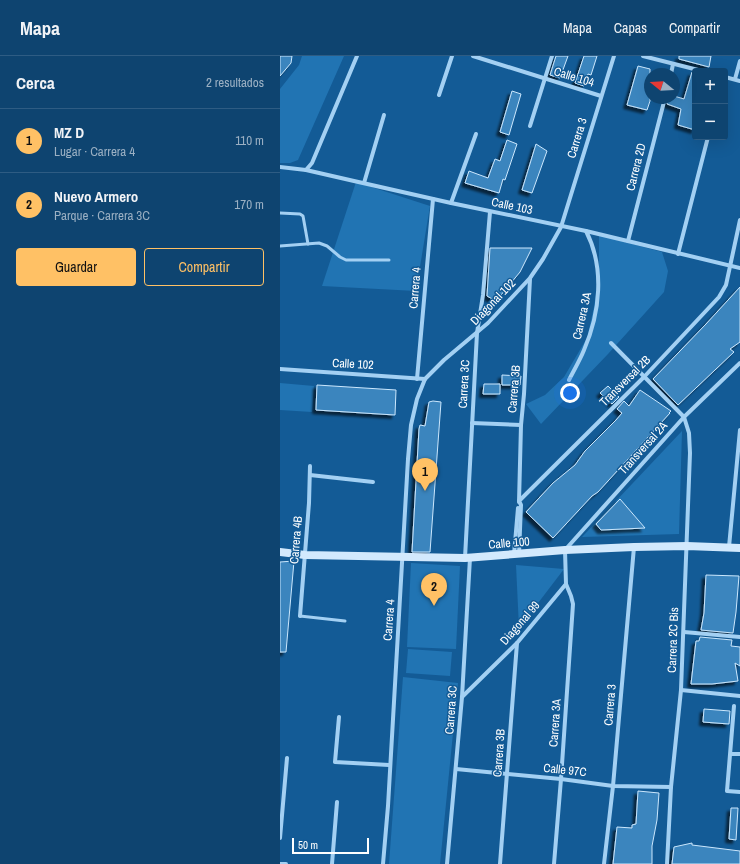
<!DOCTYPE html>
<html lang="es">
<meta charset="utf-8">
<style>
body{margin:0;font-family:"Archivo Narrow",sans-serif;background:#1c4e78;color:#f1f3f6}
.controls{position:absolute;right:12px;top:12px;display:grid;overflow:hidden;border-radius:4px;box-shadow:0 4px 16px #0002}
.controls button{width:36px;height:36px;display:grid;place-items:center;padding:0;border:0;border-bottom:1px solid #2e5c83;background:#0e4470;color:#f1f3f6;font:20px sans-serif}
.compass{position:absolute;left:364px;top:12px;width:36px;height:36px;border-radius:50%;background:#0e4470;box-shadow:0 4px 16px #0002;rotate:288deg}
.scale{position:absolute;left:12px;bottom:10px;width:77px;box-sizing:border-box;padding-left:4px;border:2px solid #fff;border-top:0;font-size:11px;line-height:14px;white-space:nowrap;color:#fff;-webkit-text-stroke:3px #135b96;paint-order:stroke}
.you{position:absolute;left:290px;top:337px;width:14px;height:14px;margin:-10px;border:3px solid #fff;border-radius:50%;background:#1a73e8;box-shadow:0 0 0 6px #1a73e833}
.badge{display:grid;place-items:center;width:26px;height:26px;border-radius:50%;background:#ffc165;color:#111;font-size:13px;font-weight:700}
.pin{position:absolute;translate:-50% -33px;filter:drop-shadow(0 1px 2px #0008)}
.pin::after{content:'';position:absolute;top:21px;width:14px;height:12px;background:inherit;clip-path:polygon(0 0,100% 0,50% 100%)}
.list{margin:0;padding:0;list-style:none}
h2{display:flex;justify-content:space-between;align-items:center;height:52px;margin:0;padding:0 16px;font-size:17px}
h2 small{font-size:13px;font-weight:400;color:#9bb0c3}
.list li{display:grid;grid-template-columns:26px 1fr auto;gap:12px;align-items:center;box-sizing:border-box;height:64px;padding:0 16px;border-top:1px solid #2e5c83}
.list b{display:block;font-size:15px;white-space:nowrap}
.list p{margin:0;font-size:13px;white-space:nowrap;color:#9bb0c3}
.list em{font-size:13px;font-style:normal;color:#9bb0c3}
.actions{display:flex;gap:8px;padding:12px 16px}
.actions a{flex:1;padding:9px 0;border:1px solid #ffc165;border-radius:4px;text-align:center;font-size:14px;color:#ffc165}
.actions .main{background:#ffc165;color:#111}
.map{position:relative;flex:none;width:460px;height:808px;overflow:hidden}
header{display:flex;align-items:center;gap:24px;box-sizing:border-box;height:56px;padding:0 20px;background:#0e4470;border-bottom:1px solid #2e5c83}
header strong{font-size:19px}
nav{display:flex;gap:22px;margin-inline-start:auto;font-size:14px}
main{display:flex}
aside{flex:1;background:#0e4470}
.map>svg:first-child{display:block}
</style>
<header>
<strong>Mapa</strong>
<nav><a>Mapa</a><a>Capas</a><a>Compartir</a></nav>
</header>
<main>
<aside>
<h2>Cerca<small>2 resultados</small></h2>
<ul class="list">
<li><span class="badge">1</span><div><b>MZ D</b><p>Lugar · Carrera 4</p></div><em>110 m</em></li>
<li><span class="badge">2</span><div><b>Nuevo Armero</b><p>Parque · Carrera 3C</p></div><em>170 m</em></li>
</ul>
<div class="actions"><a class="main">Guardar</a><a>Compartir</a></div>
</aside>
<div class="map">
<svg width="460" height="808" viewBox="0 0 460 808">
<defs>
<filter id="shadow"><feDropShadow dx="-3.5" dy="3.5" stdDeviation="1" flood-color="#0009"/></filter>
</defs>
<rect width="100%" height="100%" fill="#135b96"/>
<g fill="#2174b3">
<polygon points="22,0 64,0 18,104 10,107 0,107 0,33 19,9"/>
<polygon points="76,126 150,150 136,235 42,230"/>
<polygon points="319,179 382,196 388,215 384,236 328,298 261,368 246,348 265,339 284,321 307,282 314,251 319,218"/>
<polygon points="0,327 34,330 32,356 0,354"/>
<polygon points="402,375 399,478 302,481"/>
<polygon points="131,507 180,510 176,593 127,591"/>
<polygon points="236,509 284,513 239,572"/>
<polygon points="128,593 172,596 170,620 126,617"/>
<polygon points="123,621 178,627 160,808 109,808"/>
</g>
<g fill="#3b85be" stroke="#cbe7fd" filter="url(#shadow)">
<polygon points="0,0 12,0 11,7 0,20"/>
<polygon points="276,0 288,0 280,22 270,19"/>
<polygon points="304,0 317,0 311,19 308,18 304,30 295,27"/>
<polygon points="399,0 431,0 429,11 399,3"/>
<polygon points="358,10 370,13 370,45 367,54 347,49"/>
<polygon points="412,16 415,17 415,74 398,69 401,53 387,48 388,42 394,42 394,40 404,43"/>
<polygon points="232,35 241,38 229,79 220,76"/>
<polygon points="227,84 237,88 225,124 223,123 219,137 185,127 189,115 208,122 215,103 220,105"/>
<polygon points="256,88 267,95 252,137 242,134"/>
<polygon points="210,192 252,192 240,216 216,245 207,240"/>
<polygon points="460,231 460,286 450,293 454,296 398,349 373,323 426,268"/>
<polygon points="222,319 241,320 240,329 222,329"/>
<polygon points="204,328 220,328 220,338 203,338"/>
<polygon points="37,329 116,334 115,359 36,354"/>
<polygon points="328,330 339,341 332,348 320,337"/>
<polygon points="360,334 391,355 389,357 390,357 318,436 312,440 273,482 246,456 273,427 295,409 305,395 336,364 342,357 337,353 344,345 349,350"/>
<polygon points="153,345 161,346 150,496 132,496 139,373 140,369 145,370 149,346"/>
<polygon points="340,443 365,472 321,474 316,468"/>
<polygon points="14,505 6,596 0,596 0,506"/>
<polygon points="426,519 459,520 456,556 453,577 421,574 424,557"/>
<polygon points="420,581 452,584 451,590 460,591 460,610 455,607 458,625 432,628 411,628 416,585 419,585"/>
<polygon points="424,653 450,655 449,668 423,666"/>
<polygon points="358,735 379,737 377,764 372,790 372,808 333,808 337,771 352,772 352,769 356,768"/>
<polygon points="451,752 458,752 456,784 449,783"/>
<polygon points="412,787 412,789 460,795 460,808 392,808 394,791"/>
</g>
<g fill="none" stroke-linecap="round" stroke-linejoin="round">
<g stroke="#a3d0f3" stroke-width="3">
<polyline points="0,157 20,158 23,160 28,188"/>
<polyline points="0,190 39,187 47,190 60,201 66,204 109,204"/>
<polyline points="20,560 65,565"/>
</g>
<g stroke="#a3d0f3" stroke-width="4">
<polyline points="193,0 321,40"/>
<polyline points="363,0 422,15"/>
<polyline points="391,18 393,8"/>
<polyline points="445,21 460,25"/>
<polyline points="455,23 460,5"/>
<polyline points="159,39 172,0"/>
<polyline points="250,70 272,0"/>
<polyline points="0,111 26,114 74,125 171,147 306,175 460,212"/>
<polyline points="26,114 32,107 77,0"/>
<polyline points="84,127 104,59"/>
<polyline points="171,147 196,78"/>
<polyline points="348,185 385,42"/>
<polyline points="398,198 428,81"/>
<polyline points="331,287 404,361 409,377 410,397 401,634 391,731 387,808"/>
<polyline points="0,313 145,323"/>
<polyline points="137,323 153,143"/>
<path d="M289 324C294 314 300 304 304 294 320 257 325 212 306 175"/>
<polyline points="192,367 241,369"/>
<polyline points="30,419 93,426"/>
<polyline points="239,446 241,369 244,338 250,223"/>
<polyline points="449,491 460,374"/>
<polyline points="239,498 241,449 239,445 364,321 439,241 446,229 460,164"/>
<polyline points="234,499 238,452"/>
<polyline points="185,502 197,277 203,239 210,156"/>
<polyline points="20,560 29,447 30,410"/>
<polyline points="404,576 460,581"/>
<polyline points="401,634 460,640"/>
<polyline points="182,641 237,587 286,528 285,494 404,361 460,307"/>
<polyline points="454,650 447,735 460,736"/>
<polyline points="59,661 55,706 109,709"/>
<polyline points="451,698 460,698"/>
<polyline points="176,713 281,723 333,730 391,731"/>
<polyline points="0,782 7,702"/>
<polyline points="0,808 6,808"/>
<polyline points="52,808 57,746"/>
<polyline points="103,808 108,750 128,403 131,369 137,343 145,323 164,304 208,267 250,222 263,203 281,171 334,0"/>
<polyline points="167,808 182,641 190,502"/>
<polyline points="220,808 237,587"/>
<polyline points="274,808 281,723 293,548 291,540 286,528"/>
<polyline points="324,808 333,730 354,491"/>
</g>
<polyline stroke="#d2e9fd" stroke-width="8" points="0,496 25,499 185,502 285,494 354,491 407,490 460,492"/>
</g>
<g text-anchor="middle" stroke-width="3" stroke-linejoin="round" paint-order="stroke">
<g font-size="12" fill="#fff" stroke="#135b96">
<text transform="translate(294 21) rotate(17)" y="4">Calle 104</text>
<text transform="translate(297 82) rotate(-73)" y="4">Carrera 3</text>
<text transform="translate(356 111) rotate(-76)" y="4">Carrera 2D</text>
<text transform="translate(232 150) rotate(12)" y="4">Calle 103</text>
<text transform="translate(135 232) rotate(-85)" y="4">Carrera 4</text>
<text transform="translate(213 246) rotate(-46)" y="4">Diagonal 102</text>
<text transform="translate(302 260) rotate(-77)" y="4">Carrera 3A</text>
<text transform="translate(73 308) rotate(3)" y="4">Calle 102</text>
<text transform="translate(345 325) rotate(-45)" y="4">Transversal 2B</text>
<text transform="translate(184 328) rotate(-87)" y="4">Carrera 3C</text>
<text transform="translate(234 333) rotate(-85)" y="4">Carrera 3B</text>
<text transform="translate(363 392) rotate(-48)" y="4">Transversal 2A</text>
<text transform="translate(16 484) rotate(-85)" y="4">Carrera 4B</text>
<text transform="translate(229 487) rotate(-5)" y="4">Calle 100</text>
<text transform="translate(109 564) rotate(-86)" y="4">Carrera 4</text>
<text transform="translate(240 567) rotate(-49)" y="4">Diagonal 99</text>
<text transform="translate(393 584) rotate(-88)" y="4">Carrera 2C Bis</text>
<text transform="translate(330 649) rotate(-85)" y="4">Carrera 3</text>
<text transform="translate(171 654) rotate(-86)" y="4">Carrera 3C</text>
<text transform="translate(275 667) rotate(-86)" y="4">Carrera 3A</text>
<text transform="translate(219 697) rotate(-86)" y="4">Carrera 3B</text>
<text transform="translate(285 714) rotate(6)" y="4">Calle 97C</text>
</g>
</g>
</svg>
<div class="controls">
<button>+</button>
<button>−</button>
</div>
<svg class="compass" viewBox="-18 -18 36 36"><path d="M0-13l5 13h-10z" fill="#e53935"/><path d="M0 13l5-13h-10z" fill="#9bb0c3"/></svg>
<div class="scale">50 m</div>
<div class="you"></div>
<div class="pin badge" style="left:145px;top:435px">1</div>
<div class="pin badge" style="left:154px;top:550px">2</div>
</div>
</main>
